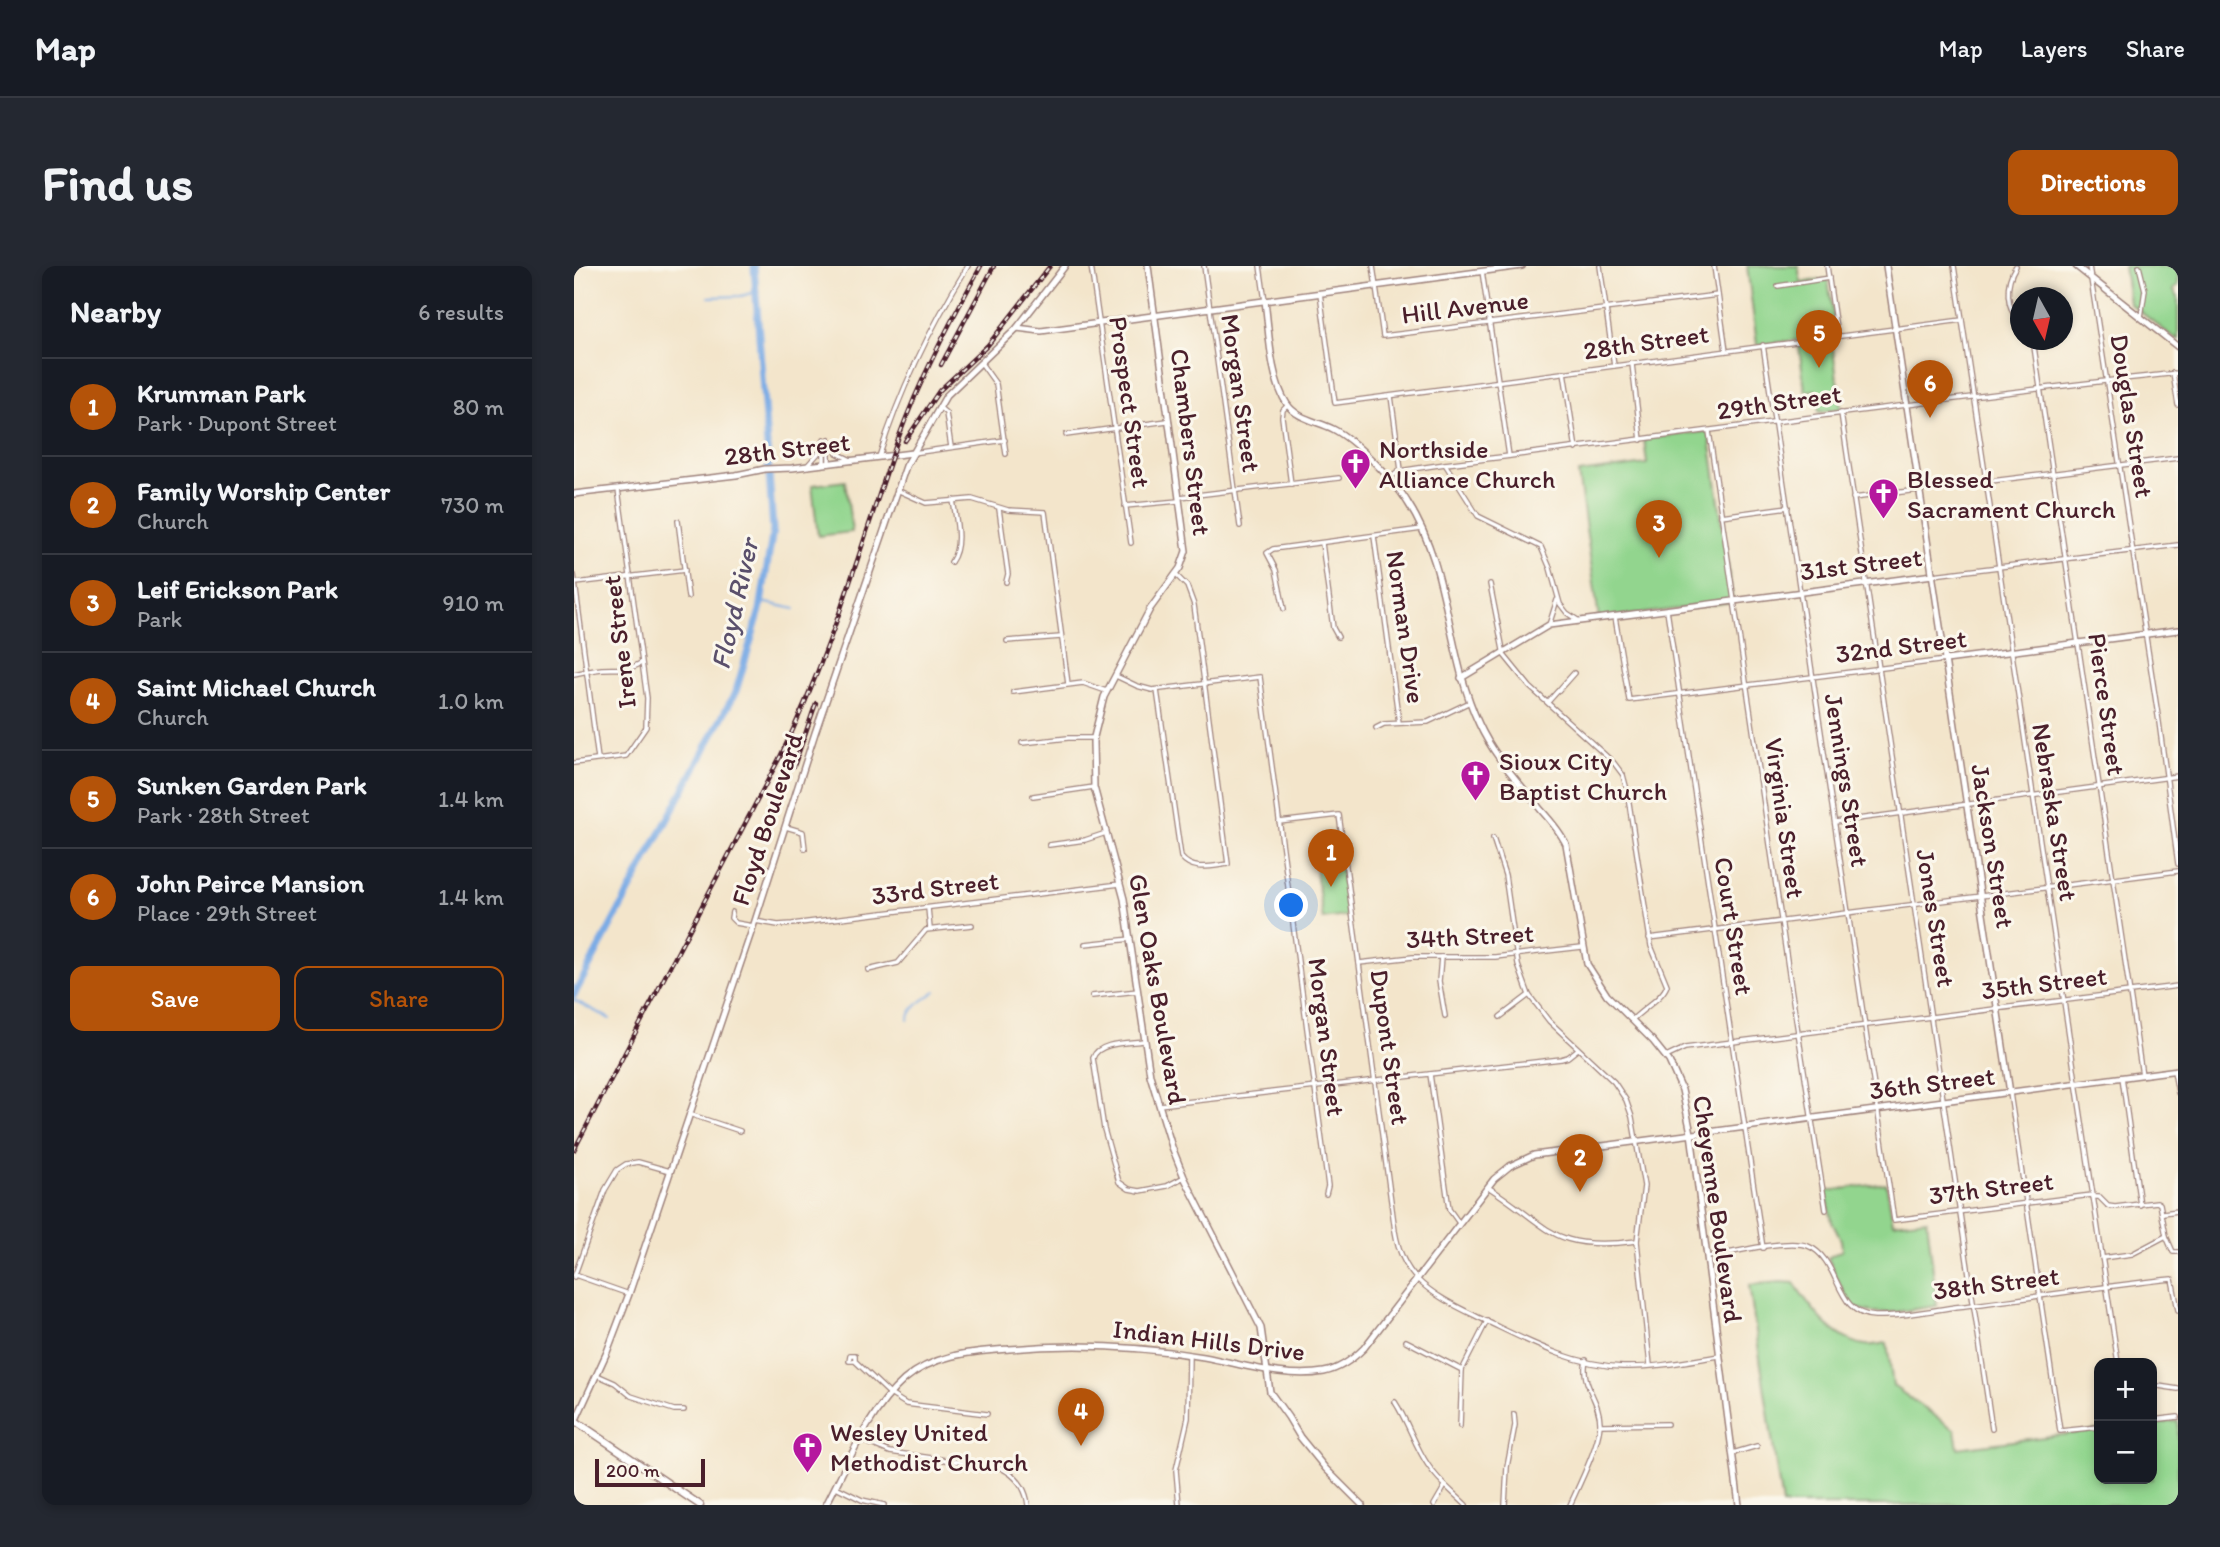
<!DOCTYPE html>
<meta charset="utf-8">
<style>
body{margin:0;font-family:Itim,sans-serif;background:#242831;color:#f1f3f6}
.controls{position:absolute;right:21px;bottom:21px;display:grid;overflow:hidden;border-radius:14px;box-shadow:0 4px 10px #0003}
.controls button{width:63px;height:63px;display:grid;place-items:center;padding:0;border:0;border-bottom:2px solid #363941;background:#171b24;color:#f1f3f6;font:35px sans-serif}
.compass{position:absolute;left:1436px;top:21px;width:63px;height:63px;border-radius:50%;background:#171b24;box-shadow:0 4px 10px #0003;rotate:172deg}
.scale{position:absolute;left:21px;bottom:18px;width:110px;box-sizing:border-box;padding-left:7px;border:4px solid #4a1f2b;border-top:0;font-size:19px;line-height:24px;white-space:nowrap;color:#4a1f2b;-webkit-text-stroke:5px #fbf7ec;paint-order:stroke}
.you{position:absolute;left:718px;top:640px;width:24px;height:24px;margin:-18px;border:5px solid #fff;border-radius:50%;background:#1a73e8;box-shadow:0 0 0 10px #1a73e833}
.badge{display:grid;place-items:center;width:46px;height:46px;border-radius:50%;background:#b45309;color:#fff;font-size:23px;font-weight:700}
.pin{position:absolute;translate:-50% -58px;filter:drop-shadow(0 2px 4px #0008)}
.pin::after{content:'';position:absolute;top:37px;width:24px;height:21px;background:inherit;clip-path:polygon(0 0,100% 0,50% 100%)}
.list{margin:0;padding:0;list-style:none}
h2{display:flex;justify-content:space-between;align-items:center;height:91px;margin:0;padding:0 28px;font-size:30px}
h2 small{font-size:23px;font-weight:400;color:#9ea1a6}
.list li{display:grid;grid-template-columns:46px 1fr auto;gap:21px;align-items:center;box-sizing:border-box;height:98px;padding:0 28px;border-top:2px solid #363941}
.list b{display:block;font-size:26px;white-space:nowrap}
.list p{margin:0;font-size:23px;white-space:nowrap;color:#9ea1a6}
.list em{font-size:23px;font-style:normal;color:#9ea1a6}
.actions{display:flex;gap:14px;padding:21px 28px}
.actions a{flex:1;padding:16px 0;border:2px solid #b45309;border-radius:14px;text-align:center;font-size:24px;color:#b45309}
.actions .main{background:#b45309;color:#fff}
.map{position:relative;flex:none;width:1604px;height:1239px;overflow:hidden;border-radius:14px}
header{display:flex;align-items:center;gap:42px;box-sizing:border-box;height:98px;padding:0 35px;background:#171b24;border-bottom:2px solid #363941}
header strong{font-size:33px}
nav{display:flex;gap:38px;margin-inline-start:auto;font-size:24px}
.intro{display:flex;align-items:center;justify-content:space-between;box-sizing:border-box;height:168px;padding:0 42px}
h1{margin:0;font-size:49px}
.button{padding:18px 32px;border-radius:14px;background:#b45309;color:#fff;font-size:24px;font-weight:700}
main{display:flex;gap:42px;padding:0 42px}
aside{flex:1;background:#171b24;border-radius:14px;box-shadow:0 4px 10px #0003}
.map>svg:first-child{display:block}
</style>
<header>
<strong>Map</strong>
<nav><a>Map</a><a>Layers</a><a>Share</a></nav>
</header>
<div class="intro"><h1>Find us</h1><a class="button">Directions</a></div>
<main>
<aside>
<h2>Nearby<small>6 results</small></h2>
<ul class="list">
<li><span class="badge">1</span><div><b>Krumman Park</b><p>Park · Dupont Street</p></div><em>80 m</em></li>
<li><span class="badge">2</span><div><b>Family Worship Center</b><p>Church</p></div><em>730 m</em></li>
<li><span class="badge">3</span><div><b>Leif Erickson Park</b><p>Park</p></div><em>910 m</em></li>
<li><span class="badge">4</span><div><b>Saint Michael Church</b><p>Church</p></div><em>1.0 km</em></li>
<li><span class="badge">5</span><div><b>Sunken Garden Park</b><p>Park · 28th Street</p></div><em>1.4 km</em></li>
<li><span class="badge">6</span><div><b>John Peirce Mansion</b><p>Place · 29th Street</p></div><em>1.4 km</em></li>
</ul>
<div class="actions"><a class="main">Save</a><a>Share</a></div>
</aside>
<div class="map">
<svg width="1604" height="1239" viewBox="0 0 1604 1239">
<rect width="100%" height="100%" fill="#fbf7ec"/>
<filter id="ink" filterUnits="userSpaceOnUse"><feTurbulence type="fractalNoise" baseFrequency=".0143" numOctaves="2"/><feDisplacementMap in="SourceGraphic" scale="14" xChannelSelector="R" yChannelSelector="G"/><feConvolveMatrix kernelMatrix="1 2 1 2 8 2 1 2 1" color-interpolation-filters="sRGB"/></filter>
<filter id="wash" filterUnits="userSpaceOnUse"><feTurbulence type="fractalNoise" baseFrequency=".00686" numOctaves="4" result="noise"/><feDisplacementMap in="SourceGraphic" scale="28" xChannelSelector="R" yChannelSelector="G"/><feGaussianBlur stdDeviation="1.57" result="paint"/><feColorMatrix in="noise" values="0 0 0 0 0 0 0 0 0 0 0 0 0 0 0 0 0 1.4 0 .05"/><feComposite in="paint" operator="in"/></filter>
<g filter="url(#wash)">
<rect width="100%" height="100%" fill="#f3e5cb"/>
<g fill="#92d58e" stroke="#6e7a5c" stroke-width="2">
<polygon points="1173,0 1224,0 1227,16 1254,13 1262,69 1183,79"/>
<polygon points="1550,0 1604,0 1604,20 1599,24 1604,31 1604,75 1555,37"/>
<polygon points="1258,76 1267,143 1245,146 1242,124 1231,125 1225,80"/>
<polygon points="1135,165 1159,336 1025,353 1004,207 1073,198 1070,173"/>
<polygon points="271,215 278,266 244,270 238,219"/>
<polygon points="765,588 773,650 749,653 740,591"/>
<path d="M1312 917 1319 957 1353 953 1363 1040C1342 1042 1292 1055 1277 1037 1267 1024 1261 1006 1254 992L1268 984 1267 974 1258 956 1252 925Z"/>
<path d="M1207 1016 1220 1017C1237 1042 1259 1074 1291 1079 1297 1080 1306 1078 1313 1077L1319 1120 1381 1164 1384 1182 1525 1164V1213H1578V1158L1604 1155V1239H1208L1175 1019Z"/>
</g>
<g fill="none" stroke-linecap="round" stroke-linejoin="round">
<g stroke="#7aabe5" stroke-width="2">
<polyline points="135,31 167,30 181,26"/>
<polyline points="188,336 221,343"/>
<polyline points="0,720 3,723"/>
<polyline points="0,734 36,753"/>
<path d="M334 754C337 739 352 733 362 725"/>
</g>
<polyline stroke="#7aabe5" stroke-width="7" points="0,729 162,425 186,344 199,264 180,0"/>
</g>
</g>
<g filter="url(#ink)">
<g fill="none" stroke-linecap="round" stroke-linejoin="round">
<defs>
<g id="street">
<polyline points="517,0 557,277"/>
<polyline points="630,0 666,260"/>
<polyline points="686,0 691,35"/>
<polyline points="799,0 809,70 1144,29"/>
<polyline points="1026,0 1040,100"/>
<polyline points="1140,0 1152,85"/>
<polyline points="1253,0 1263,69"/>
<polyline points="1380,0 1544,1097"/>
<path d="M1442 0C1431 17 1431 42 1447 57"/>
<polyline points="1515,0 1585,456 1604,598"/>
<polyline points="1565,0 1571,24 1567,51"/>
<polyline points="908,5 935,190"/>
<polyline points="1204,20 1255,12"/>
<polyline points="746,27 761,137 1388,54"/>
<polyline points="1459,74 1568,809"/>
<polyline points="1189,79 1320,954 1518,929"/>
<polyline points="407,97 422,118 432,188"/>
<polyline points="1058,98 1067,174"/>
<polyline points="990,106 1002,183"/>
<polyline points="1599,107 1604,139"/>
<polyline points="817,130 827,204"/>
<polyline points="714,139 709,144 708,151 717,218"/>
<polyline points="365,141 372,147 377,181"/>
<polyline points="1267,147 1418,1163"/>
<polyline points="1135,165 1218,728 1252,944"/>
<polyline points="492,169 593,155"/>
<polyline points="255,173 263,187 277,194"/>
<polyline points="255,175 255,198"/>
<polyline points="339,187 431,174"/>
<path d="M305 191C326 124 357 60 394 0"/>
<polyline points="250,198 250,182"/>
<polyline points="871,198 904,250 967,281 976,302 986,338 993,347 1005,355"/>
<polyline points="233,200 248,183 250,173"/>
<path d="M815 213 825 205 871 198C1116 168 1359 133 1604 107"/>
<polyline points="323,224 352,237 398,233 434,244 471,246 494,418"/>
<polyline points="606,231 765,212"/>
<polyline points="1279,232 1604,192"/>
<polyline points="551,240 604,235"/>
<polyline points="425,243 434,308 432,316"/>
<polyline points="1147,250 1214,241"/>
<polyline points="104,255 114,331"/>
<polyline points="800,270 825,457"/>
<polyline points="748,277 759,362 764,371"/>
<path d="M377 296C389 279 382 254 379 234"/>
<polyline points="0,309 24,493"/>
<polyline points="1359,309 1604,279"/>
<polyline points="2,317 111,304"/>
<path d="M916 318 930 389 956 421 1040 497 1049 509 1053 524 1077 680 1093 719C1089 732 1068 743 1058 754"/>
<polyline points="710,343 702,304 693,287 699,283 848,263"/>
<polyline points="1093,344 1189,982"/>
<polyline points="1041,351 1055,434 1372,394"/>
<polyline points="975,359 983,334"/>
<polyline points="433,375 487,371"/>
<path d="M0 408C9 406 19 404 28 403 42 402 55 405 67 397"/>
<polyline points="542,410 563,420 578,424 686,411 754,920 752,928"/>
<path d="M583 424 607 591C619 606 637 600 654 598L620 339 613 320 601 308"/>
<polyline points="439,426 509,417 532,425"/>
<polyline points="974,436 1000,407"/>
<polyline points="802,462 810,458 854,456 896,436"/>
<polyline points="448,477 494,472 520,472"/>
<polyline points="0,497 52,490 72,461 73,432 44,223"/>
<polyline points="459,530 520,521"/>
<path d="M705 556 765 549 821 965C824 983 830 1000 843 1013 862 1032 888 1043 912 1055 956 1076 998 1099 1049 1101 1081 1102 1114 1095 1145 1090"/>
<polyline points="1261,556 1604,510"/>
<polyline points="212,561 229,566 231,583"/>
<polyline points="919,572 931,609 944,699 955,729 975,755 1040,816 1052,834 1058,851 1070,920 1063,975 1076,1099"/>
<polyline points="475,579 511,574 532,567"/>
<polyline points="354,642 356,663"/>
<polyline points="158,646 157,652 162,657 179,660"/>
<polyline points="181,655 204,659 218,658 546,618"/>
<polyline points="1075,672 1604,605"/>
<polyline points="511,678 557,673"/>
<polyline points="867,691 865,715 871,750"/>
<polyline points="785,697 839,691 921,691 1008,681"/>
<polyline points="294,704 324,697 352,664 398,659"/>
<polyline points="518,730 564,725"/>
<polyline points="926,751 955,729"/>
<path d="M569 775C554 777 524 776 519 792L530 863 545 916 555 923 566 925 593 920 610 911"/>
<polyline points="1092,791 1111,782 1604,720"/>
<polyline points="1600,805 1604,827"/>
<polyline points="856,808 875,943 885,957"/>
<polyline points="1548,811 1566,939"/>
<polyline points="1436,827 1486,1165 1525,1161"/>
<polyline points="585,839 987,793 994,791 1004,783"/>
<polyline points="115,848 166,865"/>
<path d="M914 921C978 962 977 986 1063 975"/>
<polyline points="1519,931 1525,931 1534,940 1541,941 1583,936 1586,938 1592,970 1599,986 1604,986"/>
<polyline points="1589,947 1604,945"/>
<path d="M1134 991C1157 987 1214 972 1234 980 1267 993 1260 1049 1301 1050 1327 1051 1355 1045 1381 1041 1453 1033 1526 1020 1598 1013L1604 1044"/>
<polyline points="1528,992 1558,988 1592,970"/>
<polyline points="1,1009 55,1028"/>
<polyline points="0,1011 31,924 43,904 52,898 64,896 96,905"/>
<polyline points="832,1075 888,1104"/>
<polyline points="281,1095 275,1095 276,1089 281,1089 281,1095 316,1128 332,1138 413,1148"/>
<polyline points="23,1109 41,1117 57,1130 100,1144 110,1144"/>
<polyline points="1578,1119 1604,1123"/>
<path d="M821 1136C834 1156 841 1180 854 1199 864 1215 879 1226 892 1239"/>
<polyline points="1578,1154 1604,1151"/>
<polyline points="1026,1159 1093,1158"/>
<polyline points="886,1160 888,1104 913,1055"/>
<path d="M287 1174 316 1186 427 1202C443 1210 452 1222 454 1239"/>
<polyline points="1159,1187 1183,1180"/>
<polyline points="262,1221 288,1234 310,1239"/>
<polyline points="605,1239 602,1204 614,1152 615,1089"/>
<polyline points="860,1239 871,1220"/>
<polyline points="931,1239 933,1201 941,1159 940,1148"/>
<path d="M996 1239C1005 1219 1026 1177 1026 1157 1026 1133 1006 1119 1012 1094"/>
</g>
<g id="secondary">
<polyline points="574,0 612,285 606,302 576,343 530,431 519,475 520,521 550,633 576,809 598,881 610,911 687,1062 696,1126 714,1151 726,1171 752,1203 788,1239"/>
<polyline points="1312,0 1436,827"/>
<polyline points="1502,0 1604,81"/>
<path d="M691 35C695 64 696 113 713 138 723 153 743 155 759 163 781 174 821 215 834 237 877 304 872 388 905 458 920 491 945 516 967 544 976 554 986 565 992 578L1013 698 1033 729 1079 775 1095 795 1108 824 1117 867 1165 1239"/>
<polyline points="443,62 467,65 948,0"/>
<polyline points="0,228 162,209 191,203 218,202 338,187"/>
<polyline points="1372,394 1604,364"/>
<polyline points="887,412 975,359 1359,309"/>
<polyline points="0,1158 33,1086 55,1028 181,655 241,467 332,200 372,130 442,63 491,0"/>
<path d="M252 1239C274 1197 294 1146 330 1114 360 1088 397 1086 435 1083 500 1077 565 1080 630 1091 668 1098 711 1113 750 1106 766 1103 779 1093 790 1082L920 913 936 900 960 889 1604 804"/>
</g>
<polyline id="primary" points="0,1154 126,1239"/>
</defs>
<use href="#street" stroke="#9e827b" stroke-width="6"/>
<use href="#secondary" stroke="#9e827b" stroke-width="8"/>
<use href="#primary" stroke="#9e827b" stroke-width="9"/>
<use href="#street" stroke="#fff" stroke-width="3.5"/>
<use href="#secondary" stroke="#fff" stroke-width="5"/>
<use href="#primary" stroke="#fff" stroke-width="6"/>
<defs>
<g id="rail">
<polyline points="367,99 420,0"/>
<polyline points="331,175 365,125 414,79 476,0"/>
<polyline points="220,500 242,437"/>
<path d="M0 884 207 489C258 385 286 281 324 173 346 113 376 56 407 0"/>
</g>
</defs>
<use href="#rail" stroke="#4a1f2b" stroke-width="4.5"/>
<use href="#rail" stroke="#fbf7ec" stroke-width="2" stroke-dasharray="5" stroke-linecap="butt"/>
</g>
</g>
<defs>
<symbol id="church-pin" viewBox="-11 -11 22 30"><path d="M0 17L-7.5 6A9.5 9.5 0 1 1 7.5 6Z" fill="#b5179e" stroke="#fbf7ec"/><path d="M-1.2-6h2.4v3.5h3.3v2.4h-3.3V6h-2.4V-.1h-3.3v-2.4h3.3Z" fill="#fff"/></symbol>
</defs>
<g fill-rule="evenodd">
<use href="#church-pin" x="764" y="180" width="35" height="47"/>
<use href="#church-pin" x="1292" y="210" width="35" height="47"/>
<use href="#church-pin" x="884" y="492" width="35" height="47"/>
<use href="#church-pin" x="216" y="1164" width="35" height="47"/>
</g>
<g text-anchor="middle" stroke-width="6" stroke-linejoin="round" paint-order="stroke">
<g font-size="26" fill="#4a1f2b" stroke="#fbf7ec">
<text transform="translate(891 41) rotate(-7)" y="9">Hill Avenue</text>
<text transform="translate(1072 76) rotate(-8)" y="9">28th Street</text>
<text transform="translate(667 127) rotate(82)" y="9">Morgan Street</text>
<text transform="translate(556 136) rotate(82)" y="9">Prospect Street</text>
<text transform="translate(1205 136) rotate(-8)" y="9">29th Street</text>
<text transform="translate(1558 150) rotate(81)" y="9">Douglas Street</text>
<text transform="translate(617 176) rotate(83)" y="9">Chambers Street</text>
<text transform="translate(213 183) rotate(-7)" y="9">28th Street</text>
<text transform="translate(1287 298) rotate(-7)" y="9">31st Street</text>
<text transform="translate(832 361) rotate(82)" y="9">Norman Drive</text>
<text transform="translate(45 376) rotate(-97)" y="9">Irene Street</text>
<text transform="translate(1327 380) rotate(-7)" y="9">32nd Street</text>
<text transform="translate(1533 438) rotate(82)" y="9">Pierce Street</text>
<text transform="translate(1273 514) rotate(81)" y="9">Jennings Street</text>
<text transform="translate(1481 546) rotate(81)" y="9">Nebraska Street</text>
<text transform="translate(1211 552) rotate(82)" y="9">Virginia Street</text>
<text transform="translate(193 553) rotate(-72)" y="9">Floyd Boulevard</text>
<text transform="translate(1419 580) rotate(81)" y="9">Jackson Street</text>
<text transform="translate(361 622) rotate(-7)" y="9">33rd Street</text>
<text transform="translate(1362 652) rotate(81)" y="9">Jones Street</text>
<text transform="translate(1160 660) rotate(81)" y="9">Court Street</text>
<text transform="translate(896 670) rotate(-3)" y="9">34th Street</text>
<text transform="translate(1470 717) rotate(-7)" y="9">35th Street</text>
<text transform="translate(584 723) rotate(80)" y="9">Glen Oaks Boulevard</text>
<text transform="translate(753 771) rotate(83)" y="9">Morgan Street</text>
<text transform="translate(816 781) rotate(82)" y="9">Dupont Street</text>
<text transform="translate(1358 817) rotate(-7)" y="9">36th Street</text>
<text transform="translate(1417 922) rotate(-7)" y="9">37th Street</text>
<text transform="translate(1144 943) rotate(82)" y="9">Cheyenne Boulevard</text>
<text transform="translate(1422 1017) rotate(-7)" y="9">38th Street</text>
<text transform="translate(635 1074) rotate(7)" y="9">Indian Hills Drive</text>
</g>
<g font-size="26" fill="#4a1f2b" stroke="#fbf7ec" text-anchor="start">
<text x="805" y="192">Northside<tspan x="805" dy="30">Alliance Church</tspan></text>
<text x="1333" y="222">Blessed<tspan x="1333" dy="30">Sacrament Church</tspan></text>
<text x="925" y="504">Sioux City<tspan x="925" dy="30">Baptist Church</tspan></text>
<text x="256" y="1175">Wesley United<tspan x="256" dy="30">Methodist Church</tspan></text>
</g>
<g font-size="28" font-style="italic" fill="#5b506c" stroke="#fbf7ec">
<text transform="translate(160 338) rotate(-77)" y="10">Floyd River</text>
</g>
</g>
</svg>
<div class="controls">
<button>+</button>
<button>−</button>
</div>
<svg class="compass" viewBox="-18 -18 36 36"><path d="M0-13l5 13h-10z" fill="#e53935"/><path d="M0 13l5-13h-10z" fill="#9ea1a6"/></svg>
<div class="scale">200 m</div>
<div class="you"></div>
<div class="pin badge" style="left:757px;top:621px">1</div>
<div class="pin badge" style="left:1006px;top:926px">2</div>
<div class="pin badge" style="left:1085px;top:292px">3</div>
<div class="pin badge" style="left:507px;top:1180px">4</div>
<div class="pin badge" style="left:1245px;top:102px">5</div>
<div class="pin badge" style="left:1356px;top:152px">6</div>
</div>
</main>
